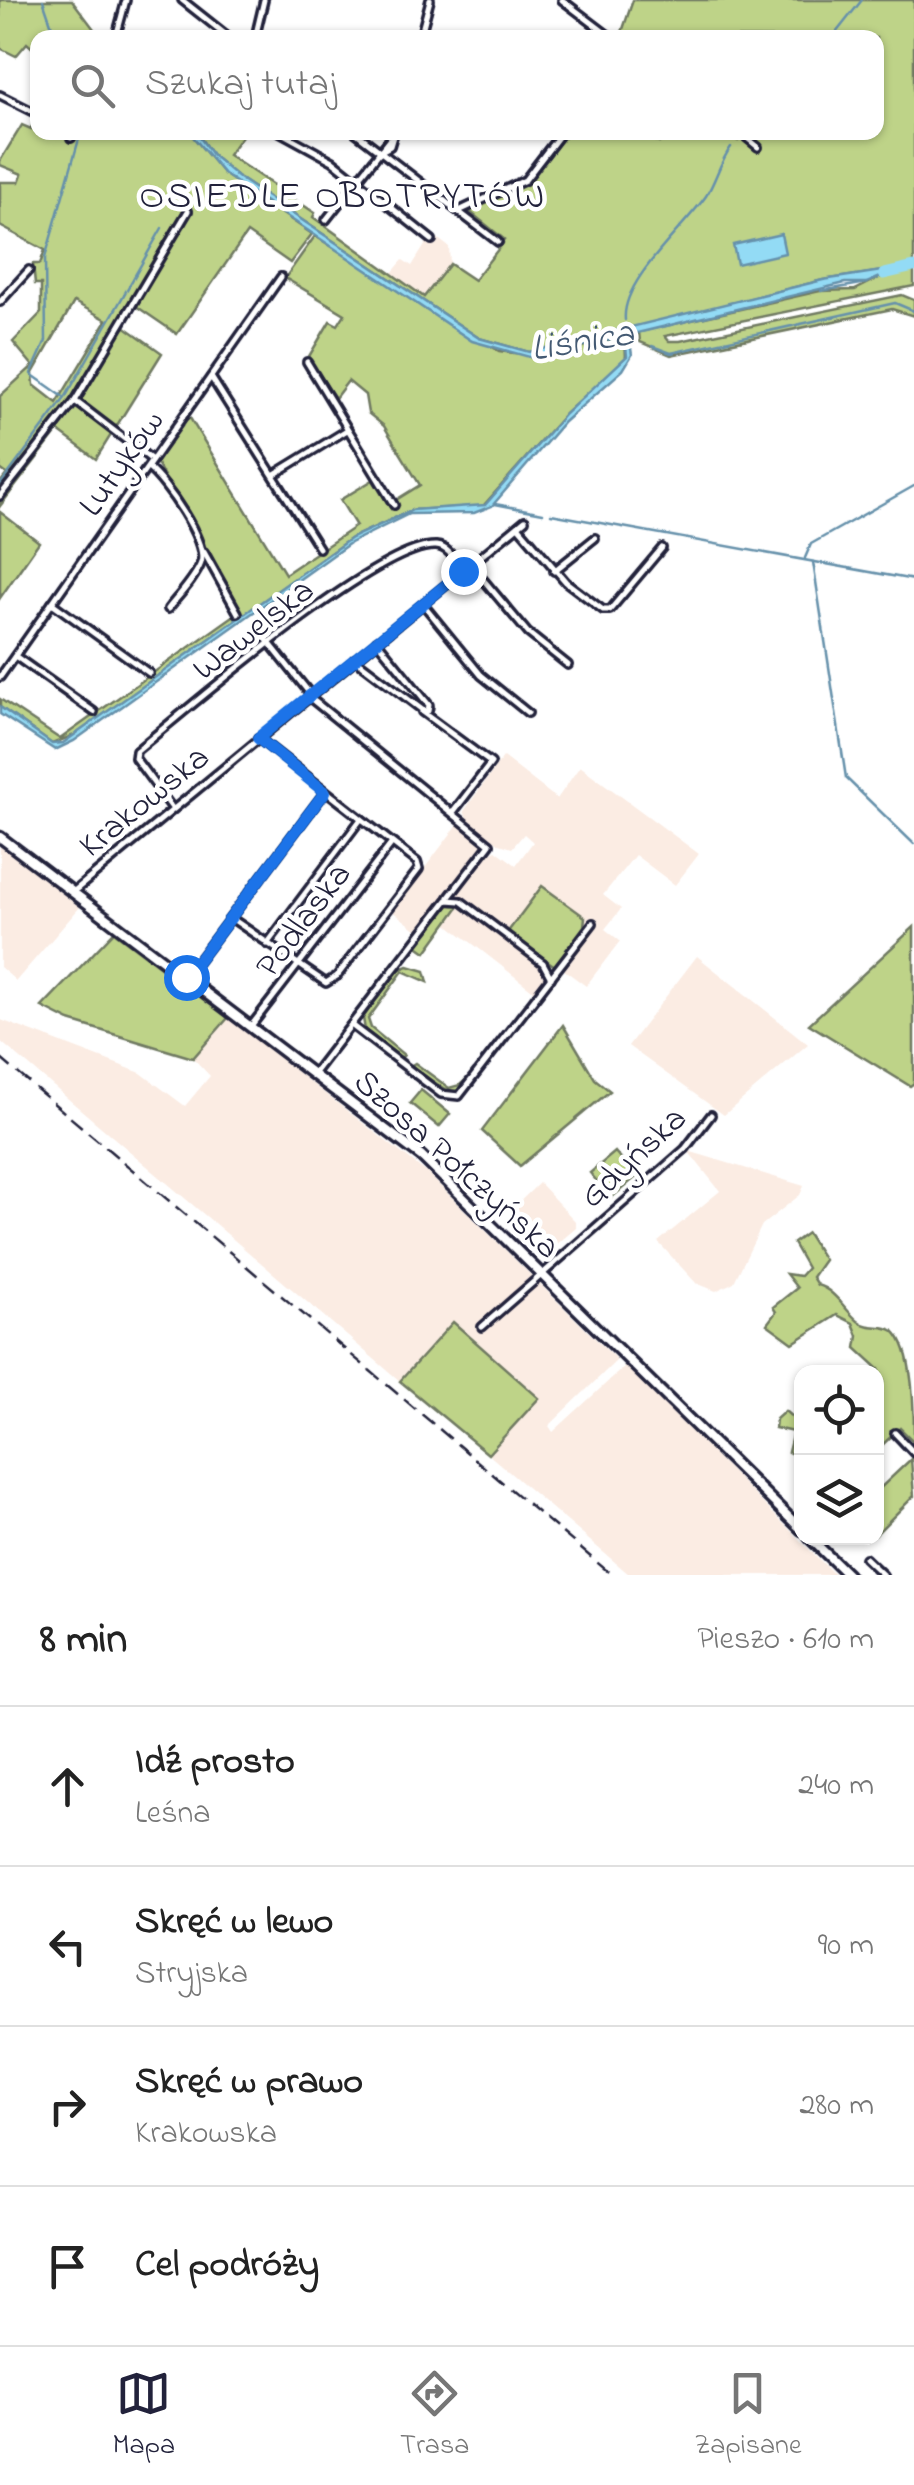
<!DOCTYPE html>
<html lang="pl">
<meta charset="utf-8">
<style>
body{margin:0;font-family:"Indie Flower",sans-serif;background:#f6f6f6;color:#222}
.controls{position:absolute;right:30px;bottom:30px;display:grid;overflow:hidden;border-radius:20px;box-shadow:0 2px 8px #0004}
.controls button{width:90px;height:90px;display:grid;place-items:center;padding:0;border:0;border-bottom:2px solid #e0e0e0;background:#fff;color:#222;font:50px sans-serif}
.stop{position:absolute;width:30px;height:30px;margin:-22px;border:8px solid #1a73e8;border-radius:50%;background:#fff}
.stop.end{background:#1a73e8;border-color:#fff;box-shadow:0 2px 10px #0008}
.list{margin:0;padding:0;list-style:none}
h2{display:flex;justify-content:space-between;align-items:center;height:130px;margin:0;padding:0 40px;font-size:42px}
h2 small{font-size:32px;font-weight:400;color:#767676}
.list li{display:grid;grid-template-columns:65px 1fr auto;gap:30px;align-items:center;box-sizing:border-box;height:160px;padding:0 40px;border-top:2px solid #e0e0e0}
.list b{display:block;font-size:38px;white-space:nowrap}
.list p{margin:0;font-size:32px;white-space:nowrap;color:#767676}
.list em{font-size:32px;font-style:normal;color:#767676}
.icon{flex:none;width:55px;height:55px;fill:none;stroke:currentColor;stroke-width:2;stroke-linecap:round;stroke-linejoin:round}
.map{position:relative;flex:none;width:914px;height:1575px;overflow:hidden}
.search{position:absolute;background:#fff;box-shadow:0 2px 8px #0004;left:30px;right:30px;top:30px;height:110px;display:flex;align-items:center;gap:25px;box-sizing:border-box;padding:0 35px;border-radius:20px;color:#767676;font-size:38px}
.sheet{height:770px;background:#fff}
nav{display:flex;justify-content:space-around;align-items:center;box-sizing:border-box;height:140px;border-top:2px solid #e0e0e0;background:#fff;font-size:28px;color:#767676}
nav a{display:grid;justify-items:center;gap:5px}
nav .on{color:#22223b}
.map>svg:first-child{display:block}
</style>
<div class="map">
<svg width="914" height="1575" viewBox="0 0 914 1575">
<rect width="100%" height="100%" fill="#fff"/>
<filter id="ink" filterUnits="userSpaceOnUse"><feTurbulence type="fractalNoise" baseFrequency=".01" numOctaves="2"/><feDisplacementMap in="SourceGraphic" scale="20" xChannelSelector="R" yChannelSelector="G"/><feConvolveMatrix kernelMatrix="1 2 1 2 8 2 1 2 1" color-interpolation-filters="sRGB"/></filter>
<g filter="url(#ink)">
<g fill="#fbece3">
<polygon points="432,234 449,247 450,264 424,298 391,274 403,260 412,266"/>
<polygon points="503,757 557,799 580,766 699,854 675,885 635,855 603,895 621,909 605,929 620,941 586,986 556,964 584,926 542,886 507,933 456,896 488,854 496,850 516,865 533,842 524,834 512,848 500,844 468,821 464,811"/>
<polygon points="459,823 484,845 417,930 392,911"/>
<polygon points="0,846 80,907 16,981 0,967"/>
<polygon points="460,905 546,970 545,981 536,993 446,923"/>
<polygon points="697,956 808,1044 724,1115 628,1046"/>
<polygon points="228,1018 427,1173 617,1360 549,1426 553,1432 625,1366 835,1575 630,1575 488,1454 529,1409 453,1322 400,1381 0,1041 1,1020 141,1073 185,1106 210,1076 193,1058"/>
<polygon points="688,1151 804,1186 800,1195 762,1225 734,1282 716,1291 696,1283 658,1242 720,1191"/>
<polygon points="539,1183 576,1222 576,1228 550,1250 510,1211"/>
</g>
<g fill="#bed388" stroke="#707a62" stroke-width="2.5" fill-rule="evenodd">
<polygon points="0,0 72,0 100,37 38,38 37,52 27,43 16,56 0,48"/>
<path d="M633 0H914V286L665 336 669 341H680L902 295 914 300V316L892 309 671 355 640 342 639 332 820 291 855 290 897 269 823 280 545 350 529 352 479 338 239 178 212 155 197 133H244L228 155 315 213 313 217 424 297 450 264 474 280 503 243 476 220 505 240 464 207C523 188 530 184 566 133H641L659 143 669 132 723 133 738 141 745 133 876 132V38L629 37 622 32Z"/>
<path d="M36 110 38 132 190 133 224 174 312 234 290 263 247 233 177 334 136 306 124 326 162 353 96 459 58 431 0 506V483L7 474 0 469V396L33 366 13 342 41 313V284H35L33 264H40L45 250 0 226V182H19L22 174 0 165V161L22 125 31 129ZM74 302 107 320 57 403 34 385 33 373Z"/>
<polygon points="315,236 499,351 544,357 625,336 626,359 565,414 483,506 412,510 351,538 77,734 52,744 0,707 0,699 60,739 236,614 207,564 211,559 156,462 184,420 190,418 285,574 356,526 340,500 373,480 391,509 399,505 396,500 420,485 384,426 368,413 365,395 348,381 335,398 308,358 330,321 338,325 345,314 285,278"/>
<polygon points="0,512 39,542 0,598"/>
<polygon points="542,886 585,917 584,926 555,966 507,933"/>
<polygon points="448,904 460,905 426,952 416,945"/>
<polygon points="914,927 914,1083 910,1086 809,1024"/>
<polygon points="114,932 228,1018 193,1058 70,1021 42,1007"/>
<polygon points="408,966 425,971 428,982 403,971 368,1019 371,1028 404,1055 401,1058 365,1030 363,1018 394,972"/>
<polygon points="563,1025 595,1079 610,1091 520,1166 482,1131"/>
<polygon points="415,1063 449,1088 460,1085 475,1071 462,1090 452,1094 410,1066"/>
<polygon points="421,1090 450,1114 439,1127 410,1103"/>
<polygon points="615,1152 636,1177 611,1198 590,1173"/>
<path d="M807 1233 824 1260 812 1277 817 1285C835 1290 844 1309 858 1321 869 1330 883 1324 894 1331 914 1349 914 1413 914 1442L900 1428 877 1450V1389L884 1381 879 1369 856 1348 858 1336 853 1323 837 1315 793 1343 767 1324 776 1312 773 1307 797 1288 786 1274 800 1276 807 1268 793 1243Z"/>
<polygon points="453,1322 539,1398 488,1454 400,1381"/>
<polygon points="785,1411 801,1425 799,1457 788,1452 793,1432 775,1428 776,1419"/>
<polygon points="911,1459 914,1496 877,1533 877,1491"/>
</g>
<g fill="#93dbf5" stroke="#6691ab" stroke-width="2.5">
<polygon points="190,133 197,133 212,155 239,178 479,338 529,352 823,280 901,268 867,283 845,283 629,335 632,355 623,370 564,422 492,506 474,513 409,514 350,543 74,741 55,750 0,714 0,707 52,744 63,743 351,538 412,510 485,505 565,414 627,356 625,336 533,358 472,341 224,174"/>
<polygon points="781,234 785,253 737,264 733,245"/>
</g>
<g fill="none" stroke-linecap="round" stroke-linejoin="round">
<g stroke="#6691ab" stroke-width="2.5">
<polyline points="43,0 56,38"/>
<polyline points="832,38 862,0"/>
<polyline points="821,291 867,283"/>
<path d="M625 320C621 281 683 229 706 196 716 181 719 163 731 147"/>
<polyline points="652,346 671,353 895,303 914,311"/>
<polyline points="65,398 31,374 46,341 45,258 81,132"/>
<polyline points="0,485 65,398 162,228"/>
<polyline points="495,504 543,513"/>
<polyline points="551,514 914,580"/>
<polyline points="805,558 811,544 914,486"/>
<polyline points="813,562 846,778 914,844"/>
</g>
<polyline stroke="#93dbf5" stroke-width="11" points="884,274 914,267"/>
<defs>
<g id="minor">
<polyline points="182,0 230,38"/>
<polyline points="562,0 612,38"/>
<polyline points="116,37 126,0"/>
<polyline points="255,38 264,0"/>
<polyline points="420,38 430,0"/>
<polyline points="0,95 38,114"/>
<polyline points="280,132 333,161 432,240"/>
<polyline points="355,132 498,242"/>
<polyline points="740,132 758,147"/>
<polyline points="71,138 73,132"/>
<polyline points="381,151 390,146 393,136"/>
<polyline points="459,211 525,180 562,132"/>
<polyline points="326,220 393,135"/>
<polyline points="0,302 29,270"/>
<polyline points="307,362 394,505"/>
<polyline points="211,377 319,548"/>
<polyline points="75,401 152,460"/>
<path d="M148 468C165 481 208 542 201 563 195 579 179 595 168 609"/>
<polyline points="275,474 347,430"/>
<polyline points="0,496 75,401 188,211"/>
<polyline points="518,526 566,582 603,610 610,610 662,548"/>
<polyline points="204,552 238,613"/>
<polyline points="471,565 528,633 568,665"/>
<polyline points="554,571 595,538"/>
<polyline points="52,603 149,673"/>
<polyline points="423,604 481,675 528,713"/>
<polyline points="263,635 311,695"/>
<polyline points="377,641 429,705 428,711"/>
<polyline points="15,656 94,712"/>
<polyline points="355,659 425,712"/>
<polyline points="0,677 281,277"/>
<polyline points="309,697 490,844 449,897"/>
<polyline points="422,712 491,763 454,811"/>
<path d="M172 808 135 758 136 751C188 709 378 543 436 546 449 547 456 561 463 571"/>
<polyline points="73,892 525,520"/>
<polyline points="231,918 326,983 337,976 419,869 417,862 258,738"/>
<polyline points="267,944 361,819"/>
<polyline points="186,977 325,792"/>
<polyline points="351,1025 441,1094 459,1096 593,923"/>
<polyline points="251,1026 392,843"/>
<polyline points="314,1073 447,900 461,901 543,963 551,978"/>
<polyline points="482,1327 685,1149 711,1115"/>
<polyline points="895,1433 914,1453"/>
<polyline points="865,1558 883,1575"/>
</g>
<g id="secondary">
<polyline points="0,837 422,1157 802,1530"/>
<polyline points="810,1538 848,1575"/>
</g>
</defs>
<use href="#minor" stroke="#22223b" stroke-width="12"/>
<use href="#secondary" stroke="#22223b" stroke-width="15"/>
<use href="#minor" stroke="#fff" stroke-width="5"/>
<use href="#secondary" stroke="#fff" stroke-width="8"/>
<polyline stroke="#22223b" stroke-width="2.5" stroke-dasharray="15 8" stroke-linecap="butt" points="0,1058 612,1575"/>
</g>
</g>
<g fill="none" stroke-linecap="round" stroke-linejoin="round" filter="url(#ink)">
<polyline stroke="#1a73e8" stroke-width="12" points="186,977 325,792 258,738 463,571"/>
</g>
<g text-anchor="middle" stroke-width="9" stroke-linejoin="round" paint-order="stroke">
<g font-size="35" fill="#22223b" stroke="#fff">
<text transform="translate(120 462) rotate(-55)" y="12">Lutyków</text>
<text transform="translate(252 628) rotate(-38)" y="12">Wawelska</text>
<text transform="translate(143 800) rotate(-39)" y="12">Krakowska</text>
<text transform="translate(302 919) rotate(-53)" y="12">Podlaska</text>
<text transform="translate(632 1156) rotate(-43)" y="12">Gdyńska</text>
<text transform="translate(458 1163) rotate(42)" y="12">Szosa Połczyńska</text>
</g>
<g font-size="38" letter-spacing="2.5" fill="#22223b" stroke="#fff">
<text x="343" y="207">OSIEDLE OBOTRYTÓW</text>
</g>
<g font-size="38" font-style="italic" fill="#445a73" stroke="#fff">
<text transform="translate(582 339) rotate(-9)" y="13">Liśnica</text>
</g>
</g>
</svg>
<div class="controls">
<button><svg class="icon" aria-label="locate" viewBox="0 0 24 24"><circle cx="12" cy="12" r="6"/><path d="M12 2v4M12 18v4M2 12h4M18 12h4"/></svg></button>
<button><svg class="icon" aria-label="layers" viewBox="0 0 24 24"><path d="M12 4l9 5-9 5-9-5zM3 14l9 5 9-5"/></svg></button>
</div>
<div class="stop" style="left:186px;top:977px"></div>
<div class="stop end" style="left:463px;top:571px"></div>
<div class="search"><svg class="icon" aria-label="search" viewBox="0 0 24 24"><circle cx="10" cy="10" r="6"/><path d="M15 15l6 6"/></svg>Szukaj tutaj</div>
</div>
<section class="sheet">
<h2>8 min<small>Pieszo · 610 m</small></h2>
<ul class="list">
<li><svg class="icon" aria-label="ahead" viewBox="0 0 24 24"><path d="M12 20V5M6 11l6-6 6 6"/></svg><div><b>Idź prosto</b><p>Leśna</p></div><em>240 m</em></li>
<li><svg class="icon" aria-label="left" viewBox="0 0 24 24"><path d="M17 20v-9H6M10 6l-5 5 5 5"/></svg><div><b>Skręć w lewo</b><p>Stryjska</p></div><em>90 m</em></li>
<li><svg class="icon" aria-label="right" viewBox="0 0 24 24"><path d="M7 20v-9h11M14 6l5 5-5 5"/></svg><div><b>Skręć w prawo</b><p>Krakowska</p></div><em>280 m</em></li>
<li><svg class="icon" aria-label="arrive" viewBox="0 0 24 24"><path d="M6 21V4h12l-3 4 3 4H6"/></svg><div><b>Cel podróży</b></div></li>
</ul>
</section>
<nav>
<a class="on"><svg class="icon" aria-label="map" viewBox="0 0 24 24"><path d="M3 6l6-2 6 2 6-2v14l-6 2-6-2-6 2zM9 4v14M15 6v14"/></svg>Mapa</a>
<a><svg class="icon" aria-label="directions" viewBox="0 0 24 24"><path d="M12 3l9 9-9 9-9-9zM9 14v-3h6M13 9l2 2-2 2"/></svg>Trasa</a>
<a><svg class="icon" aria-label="saved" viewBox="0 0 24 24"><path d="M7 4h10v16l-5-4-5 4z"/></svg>Zapisane</a>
</nav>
